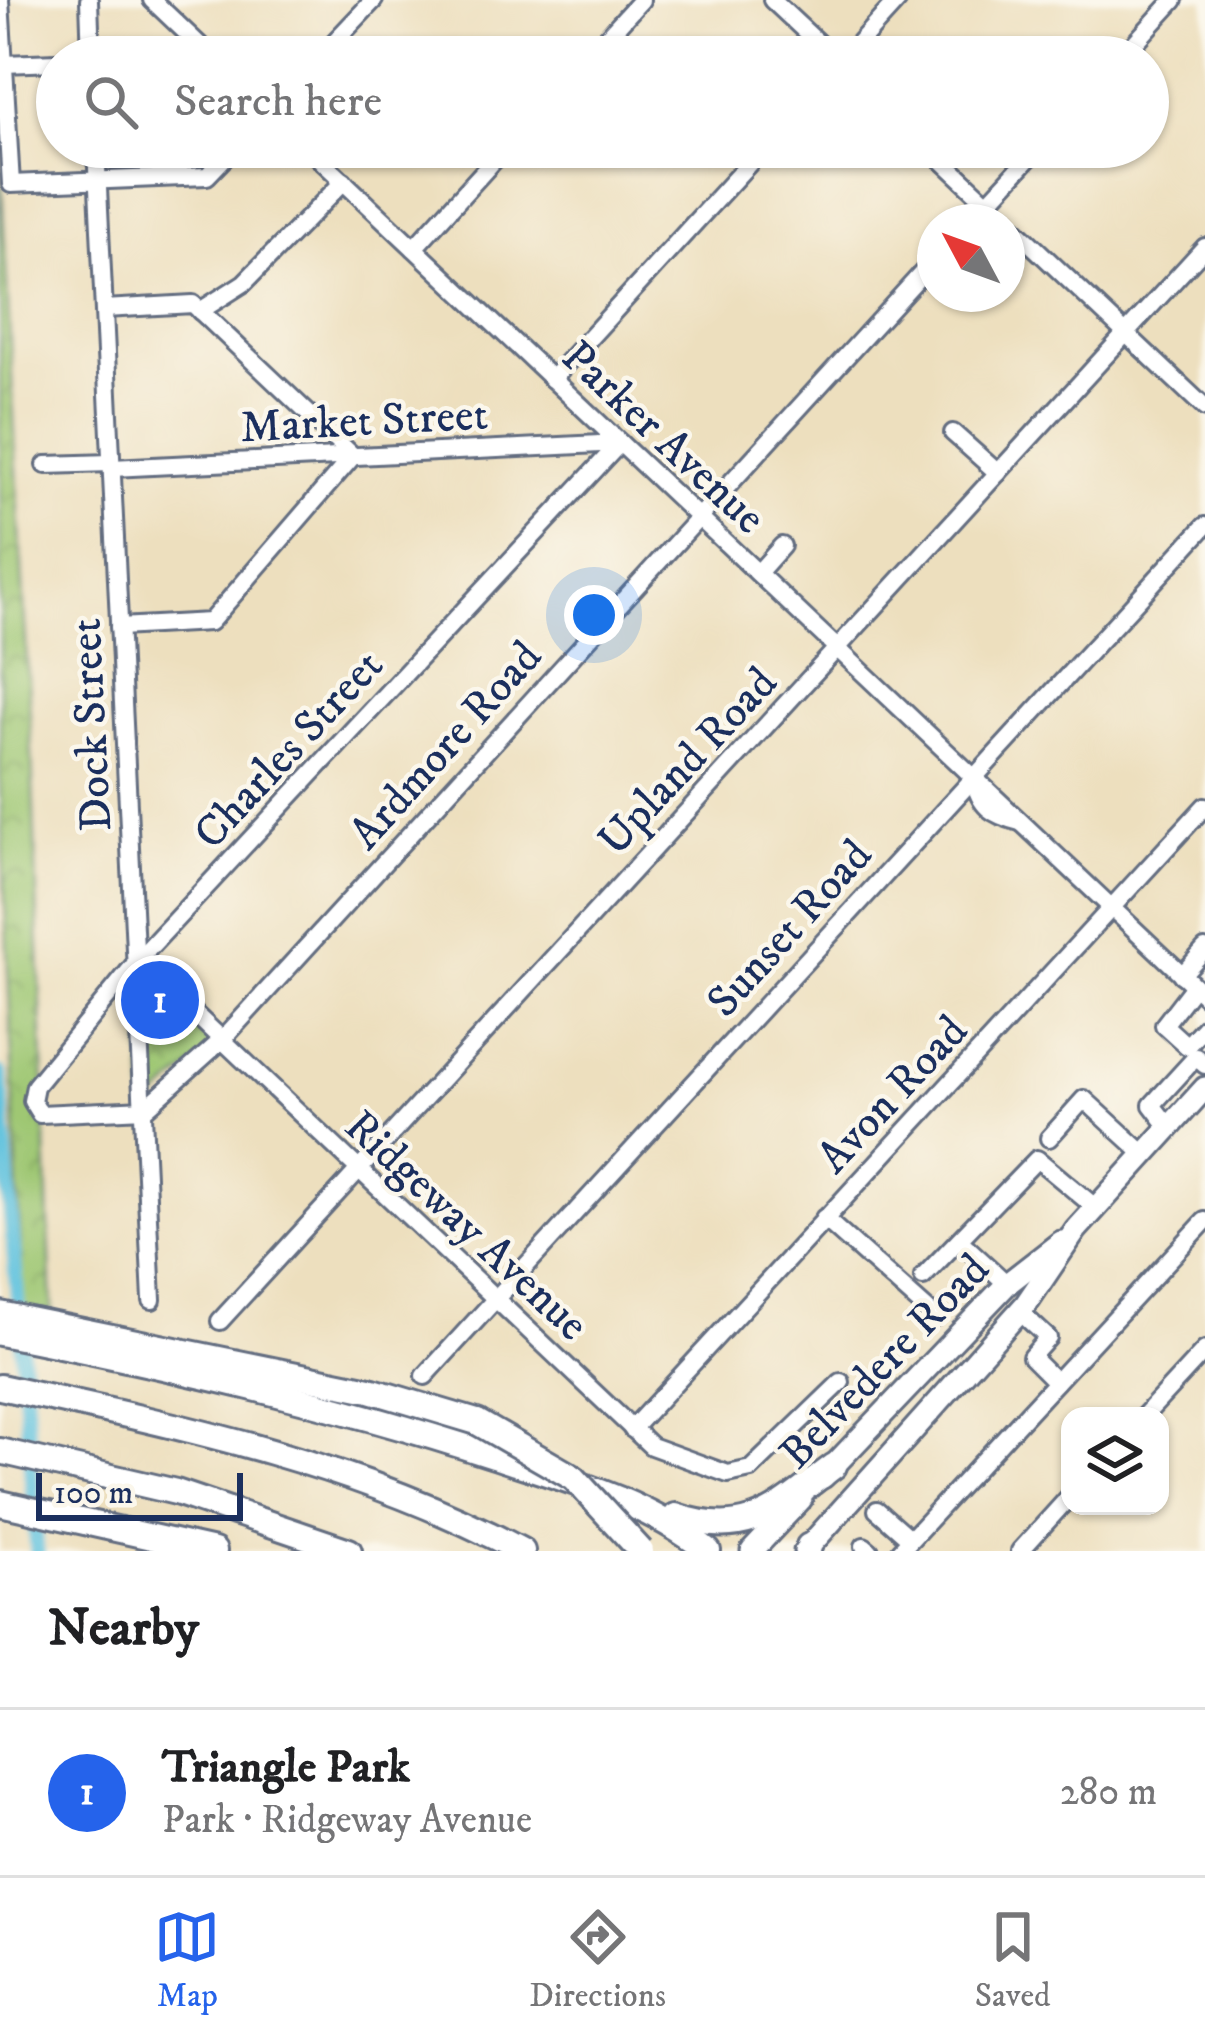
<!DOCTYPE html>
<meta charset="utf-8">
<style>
body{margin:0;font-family:"IM FELL DW Pica",serif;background:#f2f2f2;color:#202124}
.controls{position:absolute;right:36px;bottom:36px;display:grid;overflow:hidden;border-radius:24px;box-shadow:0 3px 9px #0004}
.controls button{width:108px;height:108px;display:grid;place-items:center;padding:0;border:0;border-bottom:3px solid #e0e0e0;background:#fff;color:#202124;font:60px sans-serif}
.compass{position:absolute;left:917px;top:204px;width:108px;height:108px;border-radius:50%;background:#fff;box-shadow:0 3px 9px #0004;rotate:311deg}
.scale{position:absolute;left:36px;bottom:30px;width:207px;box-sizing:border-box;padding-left:12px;border:6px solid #1b2f5e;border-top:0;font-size:33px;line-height:42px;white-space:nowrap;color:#1b2f5e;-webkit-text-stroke:9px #fbf7ec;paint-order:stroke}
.you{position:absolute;left:594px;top:615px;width:42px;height:42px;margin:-30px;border:9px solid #fff;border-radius:50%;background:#1a73e8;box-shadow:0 0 0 18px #1a73e833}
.badge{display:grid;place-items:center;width:78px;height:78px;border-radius:50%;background:#2563eb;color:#fff;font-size:39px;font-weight:700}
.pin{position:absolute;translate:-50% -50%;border:6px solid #fff;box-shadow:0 3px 12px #0006}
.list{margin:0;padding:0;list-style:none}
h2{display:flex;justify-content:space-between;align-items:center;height:156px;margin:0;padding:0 48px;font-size:51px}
h2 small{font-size:39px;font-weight:400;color:#757577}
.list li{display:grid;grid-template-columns:78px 1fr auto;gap:36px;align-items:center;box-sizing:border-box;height:168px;padding:0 48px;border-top:3px solid #e0e0e0}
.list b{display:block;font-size:45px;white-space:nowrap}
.list p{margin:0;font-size:39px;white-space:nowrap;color:#757577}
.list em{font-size:39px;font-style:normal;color:#757577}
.icon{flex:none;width:66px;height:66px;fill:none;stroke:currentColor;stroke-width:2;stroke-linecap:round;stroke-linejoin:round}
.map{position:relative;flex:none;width:1205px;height:1551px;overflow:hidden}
.search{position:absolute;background:#fff;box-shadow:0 3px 9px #0004;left:36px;right:36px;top:36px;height:132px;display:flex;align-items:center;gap:30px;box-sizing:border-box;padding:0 42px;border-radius:66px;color:#757577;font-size:45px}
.sheet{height:324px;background:#fff}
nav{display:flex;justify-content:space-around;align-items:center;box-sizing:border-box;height:168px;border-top:3px solid #e0e0e0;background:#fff;font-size:33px;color:#757577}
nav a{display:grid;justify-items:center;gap:6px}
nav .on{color:#2563eb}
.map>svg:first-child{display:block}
</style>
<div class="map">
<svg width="1205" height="1551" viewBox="0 0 1205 1551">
<defs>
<pattern id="park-crowns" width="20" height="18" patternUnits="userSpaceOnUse" patternTransform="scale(3)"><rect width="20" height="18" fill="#9fc773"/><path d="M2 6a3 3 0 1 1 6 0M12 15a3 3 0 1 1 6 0" fill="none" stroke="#88ab66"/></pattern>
</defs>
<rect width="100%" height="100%" fill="#fbf7ec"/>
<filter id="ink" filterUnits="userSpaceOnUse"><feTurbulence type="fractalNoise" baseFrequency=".00833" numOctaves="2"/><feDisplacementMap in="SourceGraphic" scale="24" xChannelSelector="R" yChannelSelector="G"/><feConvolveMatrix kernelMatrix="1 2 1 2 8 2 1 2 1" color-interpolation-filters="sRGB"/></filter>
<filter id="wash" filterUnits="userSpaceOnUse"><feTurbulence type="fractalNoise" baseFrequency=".004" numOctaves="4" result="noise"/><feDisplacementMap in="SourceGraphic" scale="48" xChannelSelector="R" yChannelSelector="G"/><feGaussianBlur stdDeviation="2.7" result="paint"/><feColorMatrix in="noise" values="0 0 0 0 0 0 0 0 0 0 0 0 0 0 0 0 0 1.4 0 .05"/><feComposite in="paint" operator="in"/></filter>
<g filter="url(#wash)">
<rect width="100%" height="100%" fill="#eddfbe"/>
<g fill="url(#park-crowns)" stroke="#5d7b68" stroke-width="3">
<polygon points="0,151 32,757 52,1312 23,1307 0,789"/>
<polygon points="138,960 222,1040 145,1109"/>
</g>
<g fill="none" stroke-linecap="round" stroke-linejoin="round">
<polyline stroke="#60c2de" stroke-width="15" points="0,1074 37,1551"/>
</g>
</g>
<g filter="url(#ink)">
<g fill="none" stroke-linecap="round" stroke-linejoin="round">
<defs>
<g id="minor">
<polyline points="0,0 11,184 207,176 235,147"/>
<polyline points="89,0 91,57"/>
<polyline points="152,0 212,57"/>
<polyline points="772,0 833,57"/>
<polyline points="320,57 374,0"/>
<polyline points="589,57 641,0"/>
<polyline points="846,57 898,0"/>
<polyline points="1122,57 1174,0"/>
<polyline points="3,64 57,62"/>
<polyline points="96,147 152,1300"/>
<polyline points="307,147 1205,996"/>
<polyline points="928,147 1205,408"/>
<polyline points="970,222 1039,147"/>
<polyline points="414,248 506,147"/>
<polyline points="104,309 193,304 353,456 210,622 119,627"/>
<polyline points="200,311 244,283 344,181"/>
<polyline points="552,379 764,147"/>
<polyline points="953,433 998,473"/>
<polyline points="620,443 138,960 35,1086 32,1101 40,1114 145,1109 222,1040 935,259"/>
<polyline points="46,465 111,463"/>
<polyline points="112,468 620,443"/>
<polyline points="758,573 782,546"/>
<path d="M974 778C979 807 992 815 1020 822"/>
<polyline points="138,960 651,1446 728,1474 751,1469 841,1382"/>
<polyline points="1182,975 1205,949"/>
<polyline points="1194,986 1164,1025 1187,1046 1205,1026"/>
<polyline points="1169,1127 1152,1105 1196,1057 1205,1065"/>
<polyline points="1049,1138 1084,1099 1144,1154"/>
<polyline points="824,1218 935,1317"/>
<polyline points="960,1241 1007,1284"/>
<polyline points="923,1277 1037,1159 1096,1208"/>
<polyline points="1019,1311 1048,1338 1031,1357 1056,1382"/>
<polyline points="220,1321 1205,247"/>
<polyline points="425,1376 1205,526"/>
<polyline points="1144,1416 1205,1350"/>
<polyline points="632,1429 1205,806"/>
<polyline points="877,1510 910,1539"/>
<polyline points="864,1546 870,1551"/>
<polyline points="900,1551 1205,1221"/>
<polyline points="1020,1551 1070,1496"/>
</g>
<g id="major">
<polyline points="823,1477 1007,1284 1061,1242"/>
<polyline points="752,1551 801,1499"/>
<polyline points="805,1551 1026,1304 1076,1230 1205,1088"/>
</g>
<g id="highway">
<polyline points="0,1314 370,1390 477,1422"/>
<path d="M0 1333C167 1366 329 1402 491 1455 567 1480 644 1500 708 1551"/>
<path d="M0 1387C181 1426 357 1463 522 1551"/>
<polyline points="0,1451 176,1492 349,1551"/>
<polyline points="0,1503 214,1551"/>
<path d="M676 1516C750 1541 777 1508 834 1466"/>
<polyline points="808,1551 809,1546"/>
</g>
</defs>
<use href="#minor" stroke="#646d80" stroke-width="22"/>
<use href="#major" stroke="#646d80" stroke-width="27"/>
<use href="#highway" stroke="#646d80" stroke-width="30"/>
<use href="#minor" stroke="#fff" stroke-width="16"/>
<use href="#major" stroke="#fff" stroke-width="21"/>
<use href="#highway" stroke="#fff" stroke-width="24"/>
<defs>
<polyline id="highway-bridge" points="477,1422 574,1478 641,1551"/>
</defs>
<use href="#highway-bridge" stroke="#646d80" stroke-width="30" stroke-linecap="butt"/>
<use href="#highway-bridge" stroke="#fff" stroke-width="24"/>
</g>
</g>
<g text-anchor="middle" stroke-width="9" stroke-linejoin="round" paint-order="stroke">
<g font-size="45" fill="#1b2f5e" stroke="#fbf7ec">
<text transform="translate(364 419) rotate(-3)" y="16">Market Street</text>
<text transform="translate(665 436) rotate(43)" y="16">Parker Avenue</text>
<text transform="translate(89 725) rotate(-93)" y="16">Dock Street</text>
<text transform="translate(444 744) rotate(-48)" y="16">Ardmore Road</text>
<text transform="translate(287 748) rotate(-47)" y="16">Charles Street</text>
<text transform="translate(686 760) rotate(-47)" y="16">Upland Road</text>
<text transform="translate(788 927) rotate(-48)" y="16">Sunset Road</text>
<text transform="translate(891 1093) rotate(-47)" y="16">Avon Road</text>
<text transform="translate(468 1224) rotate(43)" y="16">Ridgeway Avenue</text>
<text transform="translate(883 1360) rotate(-46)" y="16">Belvedere Road</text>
</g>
</g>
</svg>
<div class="controls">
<button><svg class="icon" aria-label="layers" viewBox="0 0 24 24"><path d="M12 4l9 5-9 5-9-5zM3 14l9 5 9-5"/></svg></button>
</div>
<svg class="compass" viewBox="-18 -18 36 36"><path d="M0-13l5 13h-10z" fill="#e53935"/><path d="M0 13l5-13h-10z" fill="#757577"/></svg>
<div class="scale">100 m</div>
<div class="you"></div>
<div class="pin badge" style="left:160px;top:1000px">1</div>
<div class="search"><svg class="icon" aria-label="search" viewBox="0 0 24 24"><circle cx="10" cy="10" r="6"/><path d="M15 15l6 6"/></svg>Search here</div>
</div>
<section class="sheet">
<h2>Nearby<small></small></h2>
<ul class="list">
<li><span class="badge">1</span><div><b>Triangle Park</b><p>Park · Ridgeway Avenue</p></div><em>280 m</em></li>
</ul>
</section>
<nav>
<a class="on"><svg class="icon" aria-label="map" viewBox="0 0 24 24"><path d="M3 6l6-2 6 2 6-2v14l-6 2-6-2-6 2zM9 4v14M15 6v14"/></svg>Map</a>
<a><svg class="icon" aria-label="directions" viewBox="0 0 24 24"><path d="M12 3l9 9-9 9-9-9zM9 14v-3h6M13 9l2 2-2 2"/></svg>Directions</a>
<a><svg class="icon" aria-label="saved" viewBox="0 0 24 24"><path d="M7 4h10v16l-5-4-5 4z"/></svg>Saved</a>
</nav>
